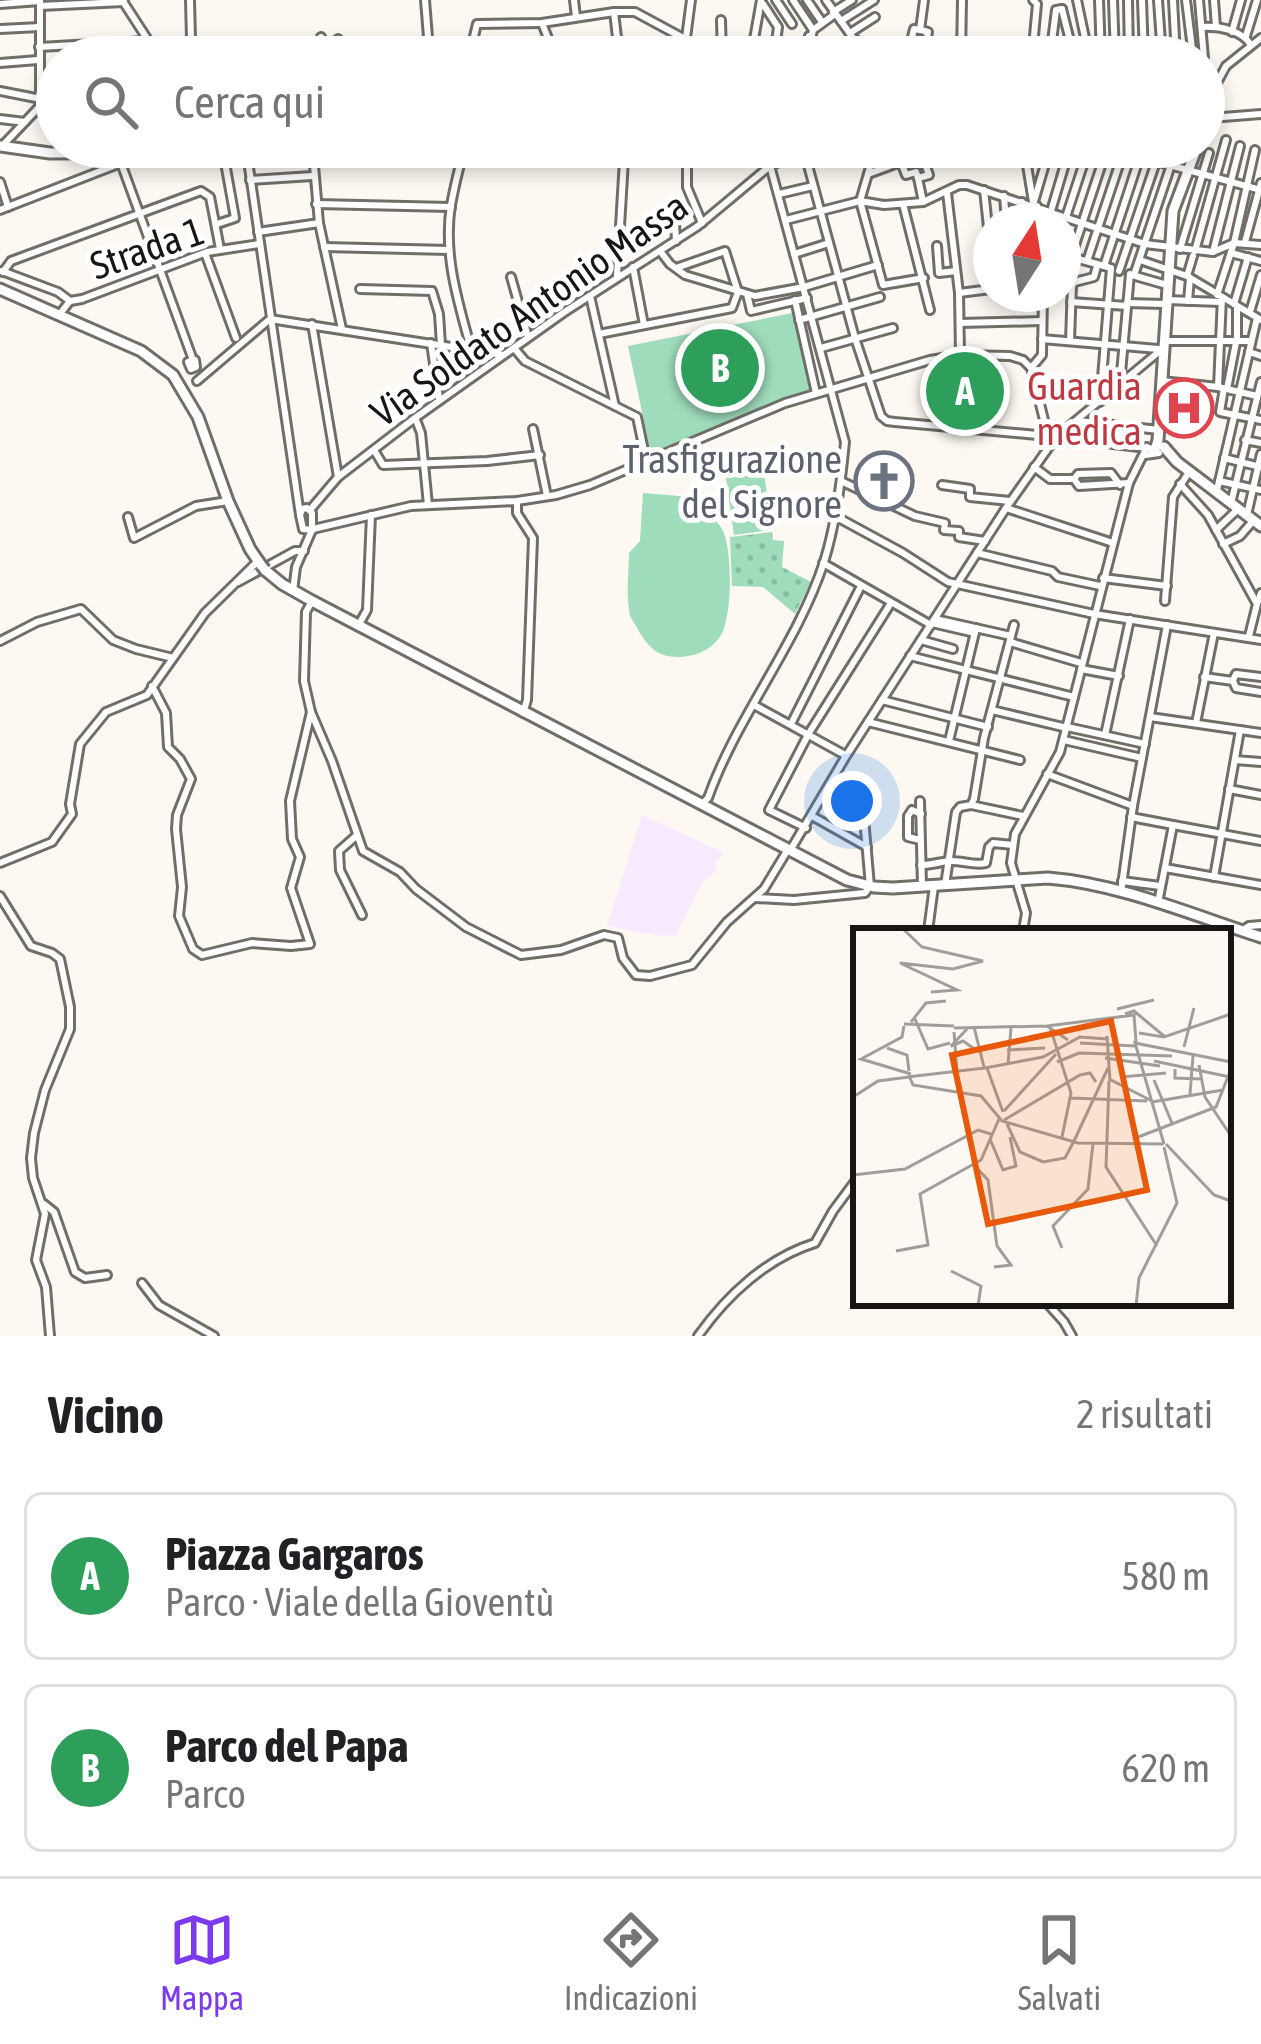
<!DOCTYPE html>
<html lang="it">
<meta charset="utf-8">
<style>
body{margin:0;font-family:"Asap Condensed",sans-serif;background:#f2f2f2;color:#202124}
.compass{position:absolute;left:973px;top:204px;width:108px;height:108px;border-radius:50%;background:#fff;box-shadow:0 6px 18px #0003;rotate:12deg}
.you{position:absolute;left:852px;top:801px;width:42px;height:42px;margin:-30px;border:9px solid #fff;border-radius:50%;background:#1a73e8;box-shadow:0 0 0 18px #1a73e833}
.badge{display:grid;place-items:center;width:78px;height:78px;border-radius:50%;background:#7c3aed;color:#fff;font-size:39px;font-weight:700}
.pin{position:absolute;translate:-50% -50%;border:6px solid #fff;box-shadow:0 3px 12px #0006}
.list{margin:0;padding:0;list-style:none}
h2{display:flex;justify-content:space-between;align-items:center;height:156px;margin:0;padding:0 48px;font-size:51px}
h2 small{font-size:39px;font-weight:400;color:#757577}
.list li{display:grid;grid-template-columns:78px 1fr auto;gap:36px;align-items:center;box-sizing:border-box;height:168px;margin:0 24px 24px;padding:0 24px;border:3px solid #e0e0e0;border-radius:18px}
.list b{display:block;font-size:45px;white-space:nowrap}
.list p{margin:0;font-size:39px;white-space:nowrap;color:#757577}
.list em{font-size:39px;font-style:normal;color:#757577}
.icon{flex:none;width:66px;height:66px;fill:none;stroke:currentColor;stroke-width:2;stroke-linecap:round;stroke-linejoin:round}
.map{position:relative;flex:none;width:1261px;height:1336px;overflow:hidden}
.search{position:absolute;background:#fff;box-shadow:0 6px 18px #0003;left:36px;right:36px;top:36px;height:132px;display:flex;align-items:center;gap:30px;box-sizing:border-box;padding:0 42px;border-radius:66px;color:#757577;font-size:45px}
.sheet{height:540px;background:#fff}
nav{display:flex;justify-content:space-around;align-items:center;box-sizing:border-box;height:168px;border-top:3px solid #e0e0e0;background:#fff;font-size:33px;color:#757577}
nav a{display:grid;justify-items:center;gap:6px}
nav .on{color:#7c3aed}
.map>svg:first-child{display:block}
</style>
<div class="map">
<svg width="1261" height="1336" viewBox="0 0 1261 1336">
<defs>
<pattern id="grass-dots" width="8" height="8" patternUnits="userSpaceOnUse" patternTransform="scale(3)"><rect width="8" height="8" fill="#9fdcbc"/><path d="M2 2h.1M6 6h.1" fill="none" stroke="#88bca1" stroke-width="1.8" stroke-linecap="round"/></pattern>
</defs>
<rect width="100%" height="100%" fill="#fdf9f2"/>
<polygon fill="#f8eafe" points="642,815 725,853 714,862 718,869 702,883 676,935 659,936 607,926"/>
<polygon fill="url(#grass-dots)" points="772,532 773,540 784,541 782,567 811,582 795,614 763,587 732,586 730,537"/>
<g fill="#9fdcbc">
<polygon points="792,313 812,391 774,403 651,454 628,346"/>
<polygon points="762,459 772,530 734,535 724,464"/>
<path d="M643 493 692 497V507C704 512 715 517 722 529 733 548 733 621 719 638 710 651 693 657 678 657 655 657 646 644 636 626 631 616 630 620 629 609 626 591 629 571 629 553L640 541Z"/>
</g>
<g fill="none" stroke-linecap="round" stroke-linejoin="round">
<defs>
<g id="minor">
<polyline points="190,0 191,39 198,57"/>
<polyline points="425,0 428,37 426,57"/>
<polyline points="574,0 576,17"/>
<polyline points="776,0 792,24"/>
<polyline points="793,0 813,30"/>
<polyline points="807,0 822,22"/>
<polyline points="826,0 853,38 881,57"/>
<polyline points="1077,0 1089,57"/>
<polyline points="1099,0 1101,57"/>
<polyline points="1113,0 1115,57"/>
<polyline points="1128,0 1129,57"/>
<polyline points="1142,0 1144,57"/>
<polyline points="1158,0 1162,57"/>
<polyline points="1173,0 1176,57"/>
<polyline points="1186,0 1193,57"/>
<polyline points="1199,0 1204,58"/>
<polyline points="1214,0 1216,27"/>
<polyline points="124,3 159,57"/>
<polyline points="0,4 40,1"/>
<polyline points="763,4 778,27 774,57"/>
<polyline points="40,6 124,2"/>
<polyline points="1062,9 1074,57"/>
<polyline points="614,12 618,46 623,57"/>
<polyline points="833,12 852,0"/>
<polyline points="721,20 722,57"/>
<polyline points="841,21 874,0"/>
<polyline points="542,23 549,41 548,57"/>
<path d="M1202 27C1219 26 1242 30 1251 45"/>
<polyline points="0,29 40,27"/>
<polyline points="921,30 928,32 923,57"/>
<polyline points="1232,32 1241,0"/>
<polyline points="850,33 875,17"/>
<polyline points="812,35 813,30 835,14"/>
<polyline points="1246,36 1257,0"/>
<polyline points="686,38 691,0"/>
<polyline points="39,47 146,41"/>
<polyline points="723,48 753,45 761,0"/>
<polyline points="427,49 469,57"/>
<polyline points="170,57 191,39"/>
<polyline points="320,57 321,37"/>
<polyline points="327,57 338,39"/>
<polyline points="469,57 477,24 542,23 614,12 635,12 685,39 687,57"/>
<polyline points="807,57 809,36"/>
<polyline points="886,57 892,47 911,41 914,29 920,30 924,0"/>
<polyline points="961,57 962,0"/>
<polyline points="1032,57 1037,4 1033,0"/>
<polyline points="1050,57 1056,10 1062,9"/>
<polyline points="0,63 38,60"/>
<polyline points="0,91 41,99"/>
<polyline points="1204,107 1226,66 1261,38"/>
<polyline points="1210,118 1261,114"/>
<polyline points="0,119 25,122"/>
<polyline points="4,144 40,106 40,0"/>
<polyline points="652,147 653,160"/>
<polyline points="803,147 855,338 881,416 887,421 895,422 1048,436 1155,449"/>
<polyline points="919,147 929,175 918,178 923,202"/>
<polyline points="1024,147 1033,202"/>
<polyline points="1104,147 1261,190"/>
<polyline points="247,154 300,515"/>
<polyline points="313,154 319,223 342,329"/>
<path d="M462 157C458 172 454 189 451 205 443 254 458 302 471 349"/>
<polyline points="687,160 687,187 702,223"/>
<polyline points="895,164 901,162 906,175 916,172 918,178"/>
<polyline points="868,174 895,164 889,147"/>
<polyline points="250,180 312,176"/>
<polyline points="0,182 8,207"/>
<polyline points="984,190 991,255"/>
<polyline points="947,193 959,293 960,355"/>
<polyline points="779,194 813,186"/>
<polyline points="1004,196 1006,222"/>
<polyline points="860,201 883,285 924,278"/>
<polyline points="860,201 876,147"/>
<polyline points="1022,202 1024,222"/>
<polyline points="316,204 451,207"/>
<polyline points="903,204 930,310"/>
<polyline points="1033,205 1050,147"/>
<polyline points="674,206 676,241"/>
<polyline points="1037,206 1038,222"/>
<polyline points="0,210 121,163 193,360"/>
<polyline points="1051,211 1070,147"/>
<polyline points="1066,217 1089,147"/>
<polyline points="786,220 860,201 884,205 923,202 959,185 967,185 1145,244 1213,252 1234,243 1261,245"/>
<polyline points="217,224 235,218 224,157 227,153"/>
<polyline points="258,232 319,223"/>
<polyline points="1245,242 1261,183"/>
<polyline points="937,246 939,273 956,271"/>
<polyline points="324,247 449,250"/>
<polyline points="1180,249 1209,153"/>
<polyline points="660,251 670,264 685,275 755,296 804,287 878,265"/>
<polyline points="1195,251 1226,140"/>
<polyline points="1213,252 1240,146"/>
<polyline points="205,253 236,338"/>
<polyline points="1231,253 1261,261"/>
<polyline points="794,254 829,243"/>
<polyline points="1071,257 1108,267"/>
<polyline points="1140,260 1187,276 1261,320"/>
<polyline points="1087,261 1125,147"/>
<polyline points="1104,266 1143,147"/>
<polyline points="633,267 644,325"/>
<polyline points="2,271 58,292 70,301"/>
<polyline points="1119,271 1161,147"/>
<polyline points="3,272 11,261 201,191 210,197 220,249"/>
<polyline points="1132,275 1167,285"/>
<polyline points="1134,275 1177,147"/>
<polyline points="617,276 624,160"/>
<polyline points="1187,276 1193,256"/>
<polyline points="511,277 528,337"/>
<polyline points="1073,284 1071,257 1107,148"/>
<polyline points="1063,285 1094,277 1097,266"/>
<polyline points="360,289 432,291 439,314 441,345"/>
<polyline points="959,293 991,289"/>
<polyline points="747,294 751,311 807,298"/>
<polyline points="1217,295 1234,243 1255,150"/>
<polyline points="590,296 615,406"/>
<polyline points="795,300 816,393"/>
<polyline points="1166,300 1221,302"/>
<polyline points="1188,301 1190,278"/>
<polyline points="1071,302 1127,306"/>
<polyline points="1127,303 1165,304"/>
<polyline points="1234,304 1248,257"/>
<polyline points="1250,312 1261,275"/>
<polyline points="59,315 70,301 82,299 207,252 259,244"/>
<polyline points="799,320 880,297"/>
<polyline points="960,323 1042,321"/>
<polyline points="312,324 338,477"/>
<polyline points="599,334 732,308 738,292 725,251 676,268"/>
<polyline points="1042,339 1158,349"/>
<polyline points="1070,341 1072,284"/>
<polyline points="1164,341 1250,341"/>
<polyline points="431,343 439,399"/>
<polyline points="514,348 525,361 637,417 646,460"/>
<polyline points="821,348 893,328"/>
<polyline points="1249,352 1261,356"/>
<polygon points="195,360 196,367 191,369 188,362"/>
<polyline points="1031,368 1042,355 1043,294"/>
<polyline points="197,381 270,319 503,355"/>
<polyline points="1162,381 1218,387 1257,396"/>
<polyline points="1120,384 1130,274"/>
<polyline points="1218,387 1222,297"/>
<polyline points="1224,388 1220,412 1261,420"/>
<polyline points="1227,389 1237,337 1237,306"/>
<polyline points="1100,402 1111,268"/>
<polyline points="416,420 421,433 428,505"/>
<polyline points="1078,421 1159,430"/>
<polyline points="533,429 547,496"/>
<polyline points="1245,440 1261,443"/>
<polyline points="374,450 383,465 487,461 540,455"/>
<polyline points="1145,455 1159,453"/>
<polyline points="1224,458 1261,467"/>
<polyline points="1034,467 1050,479 1074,479 1079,486 1129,483"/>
<polyline points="1074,479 1078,474 1111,473 1120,485"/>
<polyline points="1219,481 1261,490"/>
<polyline points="843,482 915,516 945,523 944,530 959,531 959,537 985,541"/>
<polyline points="1180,484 1208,515 1257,604 1249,636"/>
<polyline points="942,485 970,489 970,497 1010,501"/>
<polyline points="1217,490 1257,318"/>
<polyline points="517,501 517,513 533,538 527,700 523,713"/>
<polyline points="1231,503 1261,382"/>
<polyline points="1006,508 1113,543"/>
<polygon points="302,509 307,508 312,513 312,530 303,529 300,515"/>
<polyline points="310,510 338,477 415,418 563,313 698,226 771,165 804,153"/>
<polyline points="1247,515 1261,454"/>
<polyline points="835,516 903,553 948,582 1094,614 1261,640"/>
<polyline points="128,517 134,538 196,506 228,501"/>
<polyline points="313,529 411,506 517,501 556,495 590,485 785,403 930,360 960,355 1010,356 1023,360 1031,368 1048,436"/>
<polyline points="1216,530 1238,509"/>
<polyline points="1223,544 1240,536 1253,521"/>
<polyline points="977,553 1052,571 1058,577 1100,586"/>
<polyline points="823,563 931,625"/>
<polyline points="1103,578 1167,586"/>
<polyline points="238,582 295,551 304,551"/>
<polyline points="293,591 296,567 312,530"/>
<polyline points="312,601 306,612 304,681 311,712 332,761 363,851 400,872 416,889 466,927 521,955 561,950 604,935 618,938 623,958 636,975 650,976 692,965 727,922 764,889 787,851"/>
<polyline points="1165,601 1173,497 1189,472"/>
<polyline points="1257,604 1261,593"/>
<polyline points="935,619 1011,636"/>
<polyline points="932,623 975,633"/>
<polyline points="358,626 367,610 371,515"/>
<polyline points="921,640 953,649"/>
<polyline points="0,641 37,622 81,609 113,640 136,649 173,658"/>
<polyline points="1010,642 1081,663"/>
<polyline points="910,656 1074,697"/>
<polyline points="1081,669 1119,676"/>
<polyline points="1204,677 1233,681 1236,688 1261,692"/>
<polyline points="1233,680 1236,674 1261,677"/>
<polyline points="152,686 166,713 168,747 180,759 191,779 177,815 176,829 182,887 179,916 193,949 202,955 252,943 291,946 310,944 291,888 300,857 292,839 290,801 311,712"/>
<polyline points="882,700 988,727"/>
<polyline points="754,705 845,755"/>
<polyline points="992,710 1067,728"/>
<polyline points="1150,717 1261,733"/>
<polyline points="868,722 1020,760"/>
<polyline points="1196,723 1214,633"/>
<polyline points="791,724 861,586"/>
<polyline points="1067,727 1145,744"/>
<polyline points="1105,735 1130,619"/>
<polyline points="1064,740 1142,758"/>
<polyline points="949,741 976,628"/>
<polyline points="1235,760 1261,762"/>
<polyline points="1047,774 1133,806"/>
<polyline points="1229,789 1261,795"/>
<polyline points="920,801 922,887"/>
<path d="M703 803 708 798C737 716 797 645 824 562 836 523 841 482 845 442L765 147"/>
<polyline points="971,805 1023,816"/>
<polyline points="812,816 867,847"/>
<polyline points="1131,817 1173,825 1158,903"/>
<polyline points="1173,825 1261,841"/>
<polyline points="806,828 769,810 809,733 891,603"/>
<polyline points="356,836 339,851 340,870 362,915"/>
<polyline points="920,840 908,837 908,816 912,810 921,814"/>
<polyline points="791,849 846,756 1006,508 1056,437 1161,350"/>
<polyline points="0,863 52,842 72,814 70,804 80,744 106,712 147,695 205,613 258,561"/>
<path d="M921 865C931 865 940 862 949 861 962 860 973 866 986 863L989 847 993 843 1013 845"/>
<polyline points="1165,868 1261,885"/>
<polyline points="1214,877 1240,730"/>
<polyline points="1122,881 1160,886"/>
<polyline points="945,885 956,812 960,807 971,805 974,799 984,738 1014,625"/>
<polyline points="1121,892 1133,806 1167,625"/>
<polyline points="0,896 31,946 52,953 60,959 70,1007 70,1029 45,1090 34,1133 31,1158 33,1178 45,1214 36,1260 46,1287 50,1336"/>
<polyline points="755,898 794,900 865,893 870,886 864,818 863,808 854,806 854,812 864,818"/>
<polyline points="928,931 934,886"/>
<polyline points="1023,931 1026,913 1011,863 1015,834 1060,752 1129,483 1147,447"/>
<polyline points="1242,931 1249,926 1261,925"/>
<polyline points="44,1204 54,1212 75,1272 85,1278 107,1275"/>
<polyline points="142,1283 159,1305 214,1336"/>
<polyline points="1047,1303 1064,1322 1072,1336"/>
<path d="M698 1336C727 1295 767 1258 815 1243L833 1211 856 1180"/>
</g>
<g id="secondary">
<polyline points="1204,107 1211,120 1209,124 1204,126"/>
<polyline points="0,146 50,153 227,152"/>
<polyline points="234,152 687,160 740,147"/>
<polyline points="0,289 141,351 173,375 198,417 228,501 250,549 261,565"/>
<polyline points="1156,447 1158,440 1173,211 1197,147"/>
<polyline points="1164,447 1177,462 1261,526"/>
<path d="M265 570 282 584 312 601 847 880 874 887 893 888 1048 878C1121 884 1192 915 1261 937"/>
</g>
</defs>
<use href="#minor" stroke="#716e68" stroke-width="12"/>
<use href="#secondary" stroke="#716e68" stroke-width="15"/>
<use href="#minor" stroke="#fff" stroke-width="6"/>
<use href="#secondary" stroke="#fff" stroke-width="9"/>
<defs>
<polyline id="secondary-bridge" points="261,565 265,570"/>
</defs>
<use href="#secondary-bridge" stroke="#716e68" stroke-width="15" stroke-linecap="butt"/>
<use href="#secondary-bridge" stroke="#fff" stroke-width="9"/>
</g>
<defs>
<symbol id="hospital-ring" viewBox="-11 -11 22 22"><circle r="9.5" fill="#fff" stroke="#e0444e" stroke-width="1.5"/><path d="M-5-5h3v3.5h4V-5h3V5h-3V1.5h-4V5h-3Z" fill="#e0444e"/></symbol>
<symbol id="church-ring" viewBox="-11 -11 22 22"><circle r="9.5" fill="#fff" stroke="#6b7280" stroke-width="1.5"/><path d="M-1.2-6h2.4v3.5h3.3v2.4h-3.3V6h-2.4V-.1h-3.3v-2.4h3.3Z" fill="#6b7280"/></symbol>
</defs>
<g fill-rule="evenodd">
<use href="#hospital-ring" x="1151" y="375" width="66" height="66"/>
<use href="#church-ring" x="851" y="448" width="66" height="66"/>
</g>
<g text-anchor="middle" stroke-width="10" stroke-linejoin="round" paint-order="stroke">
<g font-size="39" fill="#171614" stroke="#fff">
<text transform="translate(147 248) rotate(-19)" y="14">Strada 1</text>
<text transform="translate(529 309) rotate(-35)" y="14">Via Soldato Antonio Massa</text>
</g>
<g font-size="39" fill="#be3a42" stroke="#fff" text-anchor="end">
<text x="1142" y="400">Guardia<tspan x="1142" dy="45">medica</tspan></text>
</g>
<g font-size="39" fill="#5b616d" stroke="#fff" text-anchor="end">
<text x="842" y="473">Trasfigurazione<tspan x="842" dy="45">del Signore</tspan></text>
</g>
</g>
<g transform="translate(853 928)">
<rect width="378" height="378" fill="#fdf9f2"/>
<path fill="none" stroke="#a19e99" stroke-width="3" d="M49 0 69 19 130 33 100 41 47 35 104 62 78 64M264 81 301 72M272 86 281 83 311 108M62 91 75 121 97 115M58 94 73 75 93 73M51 96 101 98M51 98 49 109 8 131 58 146M194 98 281 87 283 114M121 99 131 139M197 99 218 165 209 209M101 100 194 98 215 112M114 101 98 118 110 113 123 122M101 104 104 144M286 105 311 109 378 86M254 108 257 153M227 115 282 118M331 119 341 80M34 120 54 127 56 143M154 122 192 120M252 130 307 138M301 133 377 149M204 134 226 125 319 128M155 136 158 100M346 137 352 169 378 208M132 140 190 129 227 109 254 111M134 140 150 184M322 141V150L349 151M54 149 132 140M268 149 313 145M57 150 60 157 128 168 149 193 225 215 311 216M258 152 299 173M301 152 319 195M256 153 253 239 304 318M337 166 340 128M0 169 25 153 56 149M218 170 294 173M299 174 370 162M151 183 203 126M151 192 227 147 237 145 243 154M154 196 167 224 190 234 212 230 221 213M137 211 150 242 163 238 157 209M280 211 363 179 378 141M221 213 255 140M311 216 282 115 378 134M313 216 361 267 378 273M121 237 135 252 144 318 158 337 141 339M0 247 52 241 125 202 138 206M209 320 200 298 235 261 240 215M43 323 75 317 67 266 128 232 146 191M98 343 128 358 125 378M283 378 286 350 324 275 311 219"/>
<path fill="#e8590c" fill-opacity="0.15" stroke="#e8590c" stroke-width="6" d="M258 93 294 262 135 296 99 127Z"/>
<rect width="378" height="378" fill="none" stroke="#171614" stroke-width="6"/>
</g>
</svg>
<svg class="compass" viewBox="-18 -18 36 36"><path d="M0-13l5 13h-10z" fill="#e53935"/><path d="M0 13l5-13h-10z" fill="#757577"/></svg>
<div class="you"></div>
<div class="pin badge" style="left:965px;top:391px;background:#2e9e5b">A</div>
<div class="pin badge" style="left:720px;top:368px;background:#2e9e5b">B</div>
<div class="search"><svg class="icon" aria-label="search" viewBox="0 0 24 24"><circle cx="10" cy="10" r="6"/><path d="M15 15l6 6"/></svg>Cerca qui</div>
</div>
<section class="sheet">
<h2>Vicino<small>2 risultati</small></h2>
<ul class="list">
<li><span class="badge" style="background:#2e9e5b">A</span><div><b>Piazza Gargaros</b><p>Parco · Viale della Gioventù</p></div><em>580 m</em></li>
<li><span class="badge" style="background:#2e9e5b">B</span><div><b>Parco del Papa</b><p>Parco</p></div><em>620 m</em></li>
</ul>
</section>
<nav>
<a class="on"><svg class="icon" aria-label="map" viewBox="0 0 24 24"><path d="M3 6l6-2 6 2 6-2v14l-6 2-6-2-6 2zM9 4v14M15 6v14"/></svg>Mappa</a>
<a><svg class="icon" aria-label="directions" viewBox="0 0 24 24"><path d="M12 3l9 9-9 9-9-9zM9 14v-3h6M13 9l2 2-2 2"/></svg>Indicazioni</a>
<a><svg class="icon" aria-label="saved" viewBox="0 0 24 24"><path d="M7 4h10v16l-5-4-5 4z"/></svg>Salvati</a>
</nav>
